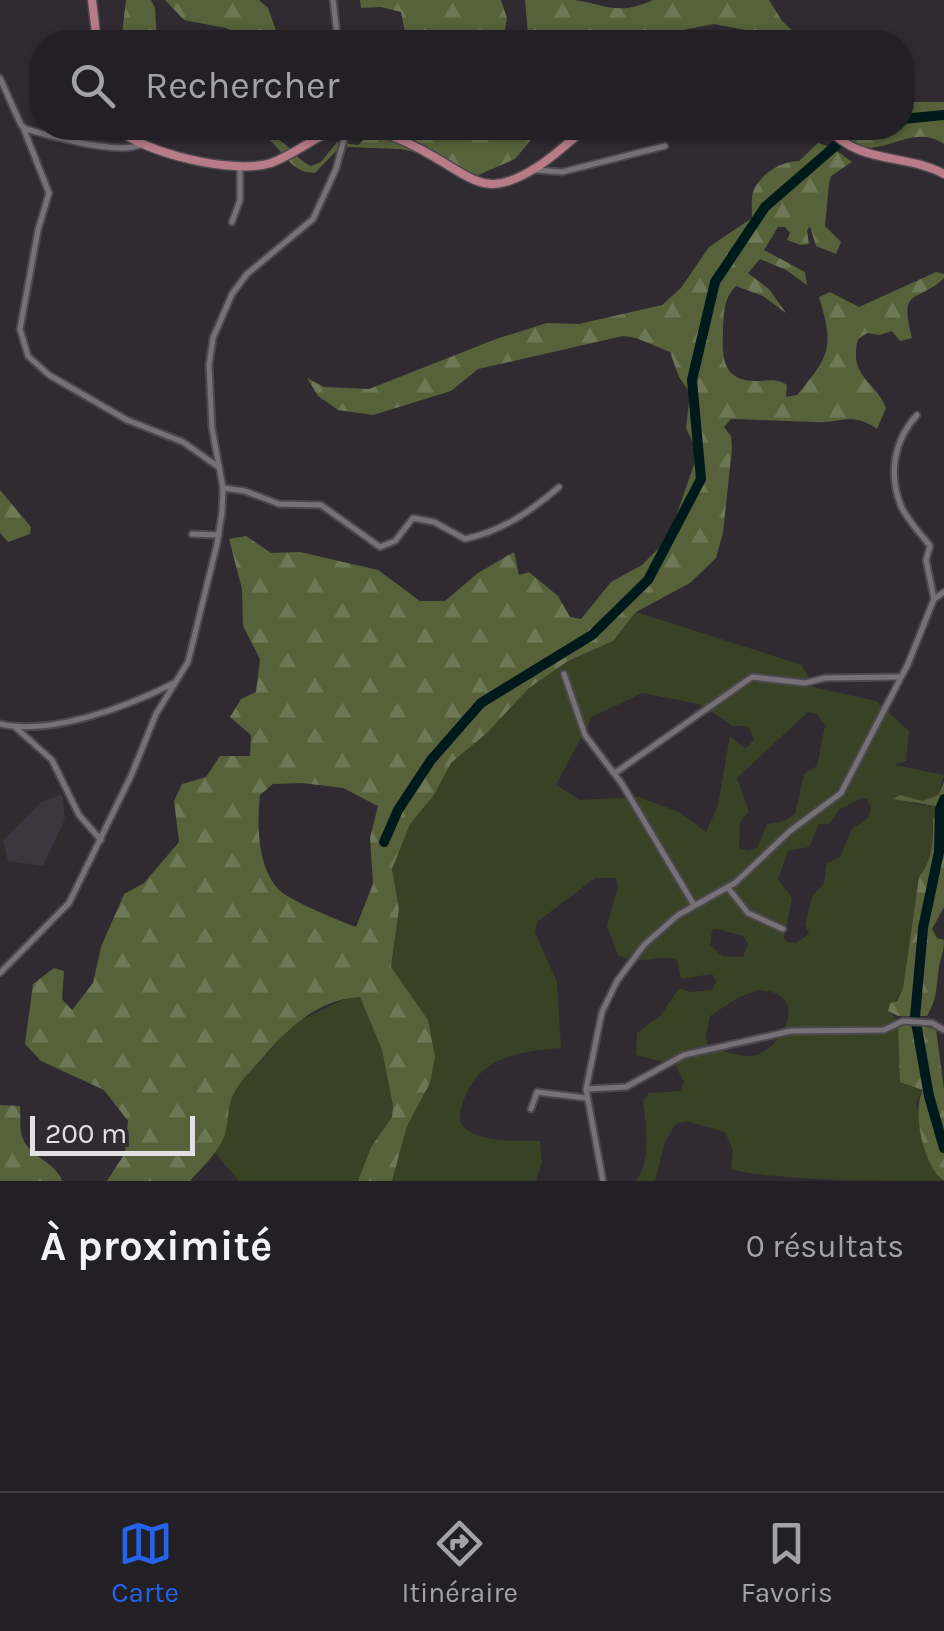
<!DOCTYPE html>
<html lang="fr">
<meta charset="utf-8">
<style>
body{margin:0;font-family:Karla,sans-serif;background:#2b282d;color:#f1f3f6}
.scale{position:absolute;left:30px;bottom:25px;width:165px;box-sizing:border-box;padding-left:10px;border:5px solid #e2e0e3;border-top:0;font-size:28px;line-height:35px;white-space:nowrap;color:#e2e0e3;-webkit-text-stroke:8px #2f2b31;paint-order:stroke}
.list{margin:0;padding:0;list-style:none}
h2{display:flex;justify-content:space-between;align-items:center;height:130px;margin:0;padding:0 40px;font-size:42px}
h2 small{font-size:32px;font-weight:400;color:#a3a3a7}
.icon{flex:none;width:55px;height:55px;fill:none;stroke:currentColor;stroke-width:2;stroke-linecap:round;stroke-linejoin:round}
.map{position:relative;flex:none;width:944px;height:1181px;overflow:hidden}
.search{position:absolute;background:#232025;box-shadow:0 2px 8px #0004;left:30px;right:30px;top:30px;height:110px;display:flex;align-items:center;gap:25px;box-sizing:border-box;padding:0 35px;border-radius:40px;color:#a3a3a7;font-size:38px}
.sheet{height:310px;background:#232025}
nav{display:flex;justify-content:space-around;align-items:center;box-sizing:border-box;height:140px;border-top:2px solid #403e42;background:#232025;font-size:28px;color:#a3a3a7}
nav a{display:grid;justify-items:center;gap:5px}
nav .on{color:#2563eb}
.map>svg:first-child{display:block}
</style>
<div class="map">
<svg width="944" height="1181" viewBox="0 0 944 1181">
<defs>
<pattern id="forest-firs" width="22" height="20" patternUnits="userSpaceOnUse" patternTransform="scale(2.5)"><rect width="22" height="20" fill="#57623a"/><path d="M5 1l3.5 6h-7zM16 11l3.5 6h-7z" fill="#6f7856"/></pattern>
</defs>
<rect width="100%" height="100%" fill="#2f2b31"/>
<polygon fill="#3d353f" points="62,794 65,819 43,866 8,861 3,840 40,803"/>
<g fill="#3a4225" fill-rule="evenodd">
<path d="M636 612 802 665 813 687 876 701 909 731 906 761 895 765 944 775 938 795 924 801 900 795 915 804 936 806 939 814 933 819C933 840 933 860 919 877L903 988 889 1010 898 1022 923 1090 916 1102 926 1153 941 1181C892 1181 770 1181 731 1169L733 1150 725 1132 686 1121 676 1124 665 1141 655 1181H636C652 1159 646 1127 643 1101L649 1093 680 1091 684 1082 675 1065 636 1055 637 1033 661 1015 679 988 689 992 712 990 716 981 712 974 681 979 677 960C657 953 641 967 618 955L607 926 618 887 616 878H595L537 922 535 932 557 982 561 1048C518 1051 475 1058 462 1106 458 1118 459 1126 471 1132 490 1143 518 1140 540 1141L542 1163 536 1181H392L407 1126 430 1083 391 968 399 909 392 869 410 824 434 795 451 763 487 733 529 688 568 661 613 641ZM642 693 699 704 733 726H748L754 740 745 749 730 736 718 805 706 832 679 812 639 797 580 800 556 785 592 717ZM808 712 817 714 825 726 817 766 804 774 795 814 784 821 767 824 757 848 749 851 739 848 740 823 749 811 737 778ZM862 798 867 799 871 808 868 818 852 829 840 857 827 863 824 883 812 896 805 925 809 934 796 943 787 942 784 938 792 898 778 879 788 851 809 847 819 824H829L840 809ZM717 929 743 936 748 944 743 957 722 956 710 945 712 930ZM758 990C767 991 776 991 782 997 800 1014 776 1050 756 1055 743 1059 722 1050 708 1047L706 1037 710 1016 739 997Z"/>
<polygon points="348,997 360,997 382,1050 393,1106 392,1117 371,1147 358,1181 239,1181 215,1153 226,1130 226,1110 236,1088 295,1023"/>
</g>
<g fill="url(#forest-firs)" fill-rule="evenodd">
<polygon points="126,0 151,0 155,8 157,42 121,42"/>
<polygon points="165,0 259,0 268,8 280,42 255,42 226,28 184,20"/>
<polygon points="360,0 501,0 507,18 503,42 407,42 401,12 381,7 361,8"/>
<path d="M525 0C541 0 558 0 574 0 608 5 617 16 653 0H769L782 21 805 42H769L745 30 714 24 647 37 634 42H601L556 33 544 42H524L528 34Z"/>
<path d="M902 102H944V144C902 118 878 175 834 129L902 128Z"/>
<path d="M209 128C236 128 264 126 286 145 295 153 300 161 311 166L321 162 337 142 358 145 377 128H401L407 131 415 128H532L535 135 515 159 469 179 429 155 400 149 348 147 337 150 315 173C288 172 285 150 264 136 249 125 226 132 209 128Z"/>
<path d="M818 143 833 148 852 162 831 176 829 183 825 226 841 242 836 254 816 246 810 226 807 231 809 244 801 245 787 240 790 233 785 227H778L764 250 805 272 807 285 786 270 760 259 748 273 769 289 786 313 763 296 736 286C723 299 724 313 723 331 722 357 722 381 756 381 769 381 775 378 787 385L786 397 797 395C831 355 834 346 819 297L830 292 859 307 936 272 944 274V278C918 304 898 285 912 338L900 341 892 331 880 335 867 333 858 339C848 378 876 381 886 408L877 429C851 411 840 424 814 422 786 421 759 420 731 419L724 427 731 436 732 448 723 533 716 558 690 583 636 612 613 641 568 661 529 688 487 733 451 763 434 795 410 824 392 869 399 909 391 967 428 1020 435 1057 430 1083 407 1126 392 1181H358L371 1147 392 1117 393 1106 382 1050 360 997C315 999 285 1032 258 1063 250 1072 240 1082 234 1093 227 1107 229 1116 226 1130 222 1150 202 1167 190 1181H107L125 1153 128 1121 104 1090 41 1061 25 1044 33 984 54 968 64 971 62 999 72 1010 93 983 101 947 124 894 144 883 179 842 174 801 182 784 206 777 220 756H250L251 735 230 717 241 699 256 692 260 659 243 626 242 589 229 539 246 536 271 553 300 552 378 570 420 601H445L478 573 514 552 519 575 529 572 558 596 570 617 581 619 611 582 642 565 659 548 672 528 698 453 686 428 690 393 679 377 670 352 636 338 623 336 478 369 451 391 373 415 338 410 318 396 307 378 324 387 369 389 496 339 547 323 579 324 662 305 681 288 709 247 752 218C752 211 751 199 753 192 760 174 781 161 799 161ZM302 783 343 788 378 806 370 838 373 884 356 927C340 921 287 900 277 888 257 863 257 825 260 795L273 784Z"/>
<polygon points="0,490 31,527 30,534 8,542 0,533"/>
<path d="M944 782V907L932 929 937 938 944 940C944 954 939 961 938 974 936 992 936 1000 927 1016H898L888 1011 890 1003 897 1001 903 988 919 877C933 860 933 840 933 819L938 814 936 806 893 799 900 795 923 801 938 795Z"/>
<path d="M898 1022 936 1029 944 1090V1181C924 1168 911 1110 923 1090L900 1082Z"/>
<path d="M0 1105 20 1106C21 1116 19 1130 23 1139 31 1158 56 1162 62 1181H0Z"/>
</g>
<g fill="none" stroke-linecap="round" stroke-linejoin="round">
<g stroke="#001a1c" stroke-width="10">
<polyline points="902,119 944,115"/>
<polyline points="944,799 940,809 939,852 923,928 915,1017 929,1096 944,1148"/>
<polyline points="384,842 398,810 431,760 481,703 592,635 648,580 701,479 692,380 715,282 765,207 856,128"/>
</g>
<defs>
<g id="minor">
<polyline points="333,0 338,42"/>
<path d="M0 78 21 125 26 129C50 136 122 156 142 144"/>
<polyline points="23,127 49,193 38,230 20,329 28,356 49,375 127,420 183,442 217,466"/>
<polyline points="536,170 562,172 665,146"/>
<polyline points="232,222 240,200 240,166"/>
<path d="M917 415C894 440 888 474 901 506 907 520 921 534 930 546L926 560 934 599"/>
<path d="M223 488 245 491 279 504 321 505 380 547 395 541 413 518 434 522 465 539C502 531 530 512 559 487"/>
<polyline points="192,534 219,535"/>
<polyline points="564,674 585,735 622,784 694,905"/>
<path d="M0 724C51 736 129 706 174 683"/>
<polyline points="15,727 52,760 79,815 101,840"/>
<polyline points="615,773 752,677 805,683 825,678 898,677"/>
<polyline points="728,888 748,913 783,929"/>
<polyline points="0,973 69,903 131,776 156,714 188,662 217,544 222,512 223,488 212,428 209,365 213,338 232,294 247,274 313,219 336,169 347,128"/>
<polyline points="587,1089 626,1087 684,1055 791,1031 884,1030 903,1021 932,1023 944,1030"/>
<polyline points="531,1109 537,1092 586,1098"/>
<polyline points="603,1181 586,1089 602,1012 617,981 644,945 678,915 735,883 790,831 841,793 908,664 934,599 944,592"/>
</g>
<g id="major">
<polyline points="92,0 97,42"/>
<path d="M116 128C144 153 234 175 271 163 296 154 315 136 339 128"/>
<path d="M372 128C394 136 416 146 436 158 478 183 490 197 537 167 555 156 570 140 587 128"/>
<path d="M828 128C860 165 905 153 944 174"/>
</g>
</defs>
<use href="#minor" stroke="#4c494d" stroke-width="9"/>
<use href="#major" stroke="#4c494d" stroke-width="11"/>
<use href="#minor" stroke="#757177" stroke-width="5"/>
<use href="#major" stroke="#b87c89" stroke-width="8"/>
</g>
</svg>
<div class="scale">200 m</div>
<div class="search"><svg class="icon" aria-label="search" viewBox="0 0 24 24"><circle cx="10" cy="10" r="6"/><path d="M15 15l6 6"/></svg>Rechercher</div>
</div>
<section class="sheet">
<h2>À proximité<small>0 résultats</small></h2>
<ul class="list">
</ul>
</section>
<nav>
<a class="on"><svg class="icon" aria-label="map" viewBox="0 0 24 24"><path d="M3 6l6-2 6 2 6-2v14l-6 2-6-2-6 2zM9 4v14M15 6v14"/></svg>Carte</a>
<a><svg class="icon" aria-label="directions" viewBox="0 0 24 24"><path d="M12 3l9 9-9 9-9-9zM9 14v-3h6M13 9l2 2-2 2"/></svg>Itinéraire</a>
<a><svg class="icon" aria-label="saved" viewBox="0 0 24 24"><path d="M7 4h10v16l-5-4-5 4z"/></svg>Favoris</a>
</nav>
